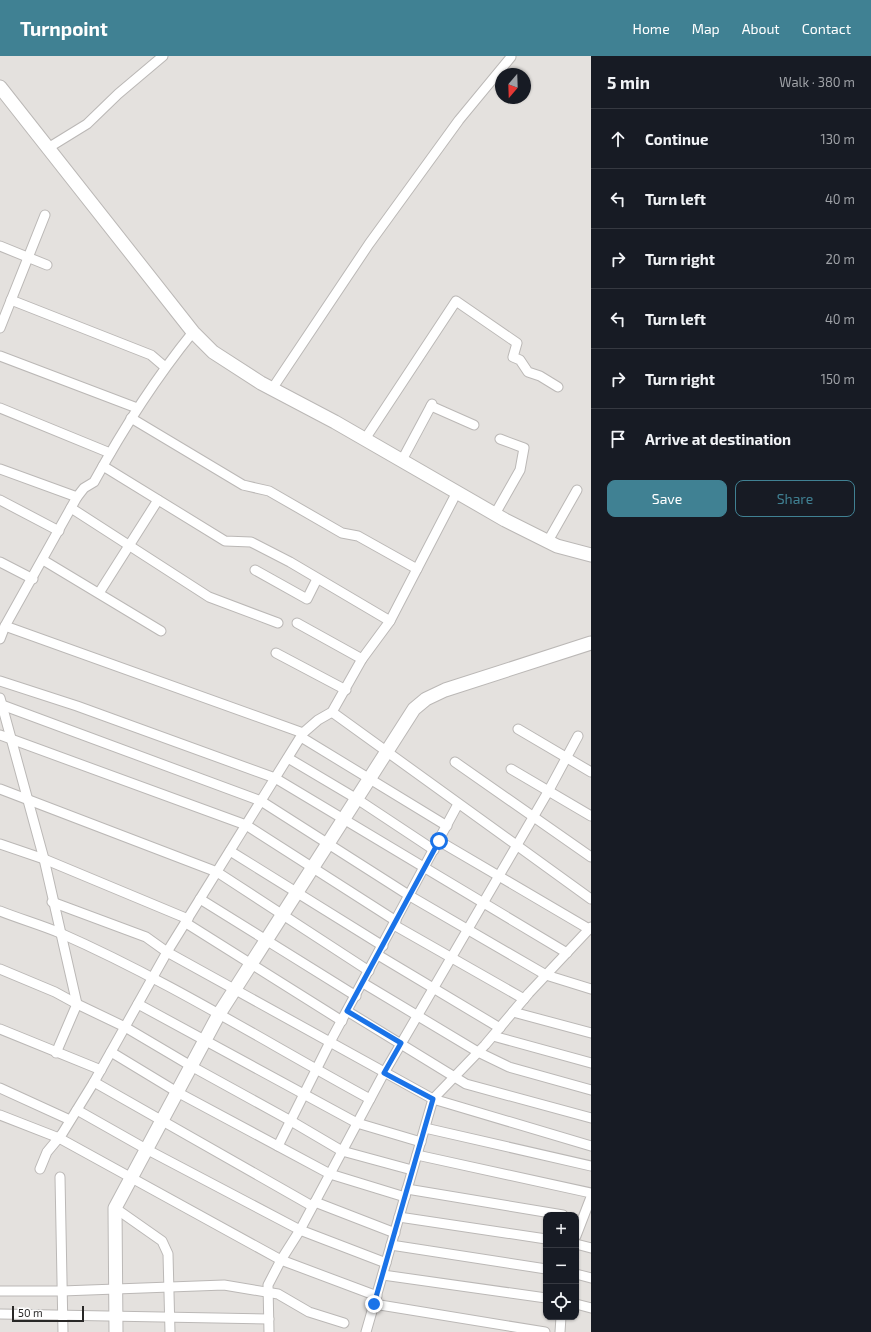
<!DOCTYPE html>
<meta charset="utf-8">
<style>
body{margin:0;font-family:"Exo 2",sans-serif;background:#242831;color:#f1f3f6}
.controls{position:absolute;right:12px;bottom:12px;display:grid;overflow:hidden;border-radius:8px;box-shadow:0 1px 3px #0004}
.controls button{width:36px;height:36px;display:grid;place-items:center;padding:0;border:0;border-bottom:1px solid #363941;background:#171b24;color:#f1f3f6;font:20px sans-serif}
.compass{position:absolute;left:495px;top:12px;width:36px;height:36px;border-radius:50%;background:#171b24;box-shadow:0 1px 3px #0004;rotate:199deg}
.scale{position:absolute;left:12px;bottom:10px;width:72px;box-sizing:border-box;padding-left:4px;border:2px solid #292827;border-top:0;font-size:11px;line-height:14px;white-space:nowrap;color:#292827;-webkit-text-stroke:3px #fff;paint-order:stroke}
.stop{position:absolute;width:12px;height:12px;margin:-9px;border:3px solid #1a73e8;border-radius:50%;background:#fff}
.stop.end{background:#1a73e8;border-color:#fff;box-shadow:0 1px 4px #0008}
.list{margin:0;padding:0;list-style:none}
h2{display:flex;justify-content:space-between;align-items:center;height:52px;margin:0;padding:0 16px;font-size:17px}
h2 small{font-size:13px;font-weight:400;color:#9ea1a6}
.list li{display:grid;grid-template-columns:26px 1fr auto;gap:12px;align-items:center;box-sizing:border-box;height:60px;padding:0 16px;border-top:1px solid #363941}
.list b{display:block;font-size:15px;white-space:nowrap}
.list em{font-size:13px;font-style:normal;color:#9ea1a6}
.actions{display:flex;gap:8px;padding:12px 16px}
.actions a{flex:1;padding:9px 0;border:1px solid #408193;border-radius:8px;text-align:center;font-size:14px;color:#408193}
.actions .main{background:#408193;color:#fff}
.icon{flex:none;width:22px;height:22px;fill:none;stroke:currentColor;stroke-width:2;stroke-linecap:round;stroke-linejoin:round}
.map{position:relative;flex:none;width:591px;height:1276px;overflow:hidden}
header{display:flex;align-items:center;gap:24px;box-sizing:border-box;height:56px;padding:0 20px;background:#408193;color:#fff}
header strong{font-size:19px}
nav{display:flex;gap:22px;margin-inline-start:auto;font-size:14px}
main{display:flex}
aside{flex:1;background:#171b24}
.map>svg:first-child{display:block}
</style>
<header>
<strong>Turnpoint</strong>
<nav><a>Home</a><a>Map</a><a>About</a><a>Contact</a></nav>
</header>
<main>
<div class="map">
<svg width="591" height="1276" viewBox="0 0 591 1276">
<rect width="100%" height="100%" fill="#e4e1de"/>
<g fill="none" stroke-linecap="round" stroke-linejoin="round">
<defs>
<g id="street">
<polyline points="48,92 87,68 118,38 163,0"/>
<polyline points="0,190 47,209"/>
<polyline points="11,244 151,299 165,311"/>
<polyline points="0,272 45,159"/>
<polyline points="0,300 137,352"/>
<polyline points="272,333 369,188 459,64 511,1"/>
<polyline points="431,350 474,369"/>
<polyline points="0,352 110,397"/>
<polyline points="131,362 243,429 269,435 342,477 358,480 417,513"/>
<polyline points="365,383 456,245 517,287 513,301 520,304 528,316 540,320 558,331"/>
<polyline points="402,404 432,348"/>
<polyline points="103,410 225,485 251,486 290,506 390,565"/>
<polyline points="0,413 77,441"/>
<polyline points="0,444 59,475"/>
<polyline points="71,452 209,541 278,567"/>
<polyline points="495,458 520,414 524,392 500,383"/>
<polyline points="548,485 577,434"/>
<polyline points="43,504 161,575"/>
<polyline points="0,506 33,523"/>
<polyline points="255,514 307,543 317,523"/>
<polyline points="99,537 158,444"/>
<polyline points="297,567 362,603"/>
<polyline points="5,570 303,677"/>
<path d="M0 583 5 570 77 441 84 432 94 426C123 373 155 323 193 276"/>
<polyline points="276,597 346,634"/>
<polyline points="0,625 77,650 275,722 567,897"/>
<polyline points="0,642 44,803 77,948 56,997"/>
<polyline points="2,649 261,745 410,840 546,919 591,933"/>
<polyline points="332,656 591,843"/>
<polyline points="518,673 591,716"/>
<polyline points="0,679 246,769 396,865"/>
<polyline points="301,681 447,770"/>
<polyline points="288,702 357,743 434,794"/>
<polyline points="455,706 591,801"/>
<polyline points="511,713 591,760"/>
<polyline points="0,733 217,816 369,915"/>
<polyline points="439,785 589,873"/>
<polyline points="0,788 44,803 188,863"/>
<polyline points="230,795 383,890"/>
<polyline points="200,843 356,940"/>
<polyline points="52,846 146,881 167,896 433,1043 591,1090"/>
<path d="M0 855C20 863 41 869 60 877 167 924 267 987 370 1043"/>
<polyline points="186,867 342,965"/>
<polyline points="394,869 524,943"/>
<polyline points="378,899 500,972"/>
<polyline points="0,913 55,936 77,948 125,971 191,1010 291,1065 342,1095 412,1114"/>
<polyline points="363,927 478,996 509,1011 591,1034"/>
<polyline points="138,948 357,1067 421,1086"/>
<polyline points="347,955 466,1028 591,1062"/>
<polyline points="513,956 591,977"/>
<polyline points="0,973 101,1014"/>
<polyline points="493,980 591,1007"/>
<polyline points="111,996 177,1036 330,1118 405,1141"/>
<polyline points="94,1026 312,1150"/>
<polyline points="0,1032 70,1064"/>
<polyline points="77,1054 146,1093 300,1174 386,1207"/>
<polyline points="0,1059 59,1082 281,1204 377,1240"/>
<polyline points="425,1072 591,1110"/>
<polyline points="278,1090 330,986 458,748"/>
<polyline points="417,1099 591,1137"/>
<polyline points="40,1113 47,1096 62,1078 94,1026 167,896 303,677 318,664 332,656 362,603 390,565 457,436"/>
<polyline points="60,1121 63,1276"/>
<polyline points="407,1133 563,1159"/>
<polyline points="315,1146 395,1177"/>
<polyline points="115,1152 162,1185 168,1198 170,1276"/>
<polyline points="399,1161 546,1183"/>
<polyline points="576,1180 591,1141"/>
<polyline points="576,1188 591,1192"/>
<polyline points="391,1189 546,1213"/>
<polyline points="576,1218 591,1222"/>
<polyline points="383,1219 546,1242"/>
<polyline points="0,1235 62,1235 224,1229 278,1238 309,1256 344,1267"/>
<polyline points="374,1248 545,1276"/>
<polyline points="576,1248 591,1252"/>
<polyline points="0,1258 269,1263"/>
<polyline points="269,1276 268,1229 281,1204 300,1174 384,1017 549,734 578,680"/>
<polyline points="366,1276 433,1043 485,989 529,937 591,871"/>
<polyline points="560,1276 561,1261"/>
</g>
<g id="secondary">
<polyline points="0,31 193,276 213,296 261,327 335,366 505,464 557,490 591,499"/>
<polyline points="116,1276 115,1152 219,958 414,653 426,643 445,634 591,587"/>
</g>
</defs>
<use href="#street" stroke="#bbb8b6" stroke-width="11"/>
<use href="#secondary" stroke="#bbb8b6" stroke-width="15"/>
<use href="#street" stroke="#fff" stroke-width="9"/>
<use href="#secondary" stroke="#fff" stroke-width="13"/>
</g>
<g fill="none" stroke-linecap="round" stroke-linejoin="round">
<polyline stroke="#1a73e8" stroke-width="5" points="374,1248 433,1043 384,1017 401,987 347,955 439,785"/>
</g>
</svg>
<div class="controls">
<button>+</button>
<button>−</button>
<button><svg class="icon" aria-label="locate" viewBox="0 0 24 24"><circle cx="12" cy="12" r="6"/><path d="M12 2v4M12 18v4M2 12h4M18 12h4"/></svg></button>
</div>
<svg class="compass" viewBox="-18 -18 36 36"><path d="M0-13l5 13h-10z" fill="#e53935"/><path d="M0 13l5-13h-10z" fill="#9ea1a6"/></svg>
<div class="scale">50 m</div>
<div class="stop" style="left:439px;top:785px"></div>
<div class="stop end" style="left:374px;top:1248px"></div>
</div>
<aside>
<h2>5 min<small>Walk · 380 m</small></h2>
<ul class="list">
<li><svg class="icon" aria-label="ahead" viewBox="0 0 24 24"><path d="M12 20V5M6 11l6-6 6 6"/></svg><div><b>Continue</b></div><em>130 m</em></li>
<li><svg class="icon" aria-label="left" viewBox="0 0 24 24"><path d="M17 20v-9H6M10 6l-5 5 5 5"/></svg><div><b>Turn left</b></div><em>40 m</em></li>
<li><svg class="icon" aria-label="right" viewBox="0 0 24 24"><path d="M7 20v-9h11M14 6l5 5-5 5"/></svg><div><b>Turn right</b></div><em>20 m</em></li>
<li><svg class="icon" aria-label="left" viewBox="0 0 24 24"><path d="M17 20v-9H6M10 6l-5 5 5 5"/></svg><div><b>Turn left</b></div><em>40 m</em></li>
<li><svg class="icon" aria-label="right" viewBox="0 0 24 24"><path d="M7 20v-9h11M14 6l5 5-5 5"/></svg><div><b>Turn right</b></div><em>150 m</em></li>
<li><svg class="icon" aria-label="arrive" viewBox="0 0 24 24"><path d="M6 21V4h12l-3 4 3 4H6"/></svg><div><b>Arrive at destination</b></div></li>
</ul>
<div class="actions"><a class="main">Save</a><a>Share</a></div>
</aside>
</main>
